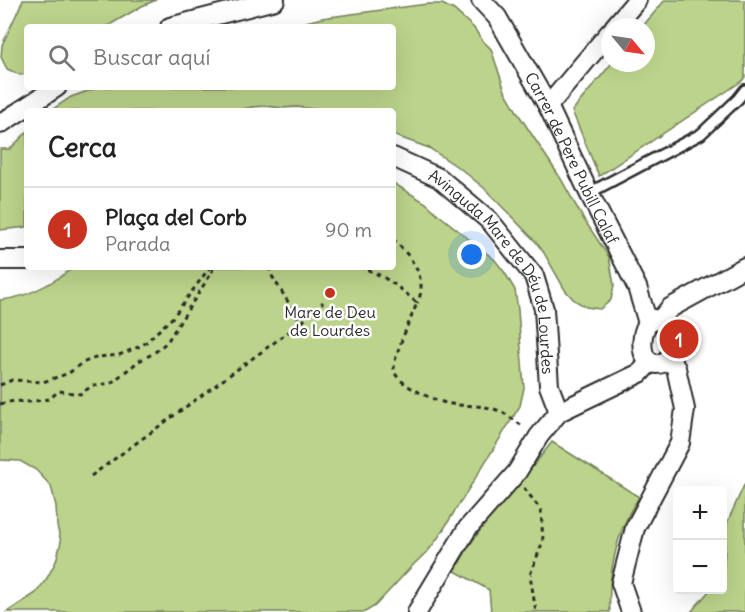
<!DOCTYPE html>
<html lang="es">
<meta charset="utf-8">
<style>
body{margin:0;font-family:Delius,sans-serif;background:#f6f6f6;color:#222}
.controls{position:absolute;right:18px;bottom:18px;display:grid;overflow:hidden;border-radius:6px;box-shadow:0 6px 24px #0002}
.controls button{width:54px;height:54px;display:grid;place-items:center;padding:0;border:0;border-bottom:2px solid #e0e0e0;background:#fff;color:#222;font:30px sans-serif}
.compass{position:absolute;left:601px;top:18px;width:54px;height:54px;border-radius:50%;background:#fff;box-shadow:0 6px 24px #0002;rotate:119deg}
.you{position:absolute;left:472px;top:255px;width:21px;height:21px;margin:-15px;border:4px solid #fff;border-radius:50%;background:#1a73e8;box-shadow:0 0 0 9px #1a73e833}
.badge{display:grid;place-items:center;width:39px;height:39px;border-radius:50%;background:#c8321e;color:#fff;font-size:20px;font-weight:700}
.pin{position:absolute;translate:-50% -50%;border:3px solid #fff;box-shadow:0 2px 6px #0006}
.list{margin:0;padding:0;list-style:none}
h2{display:flex;justify-content:space-between;align-items:center;height:78px;margin:0;padding:0 24px;font-size:26px}
h2 small{font-size:20px;font-weight:400;color:#767676}
.list li{display:grid;grid-template-columns:39px 1fr auto;gap:18px;align-items:center;box-sizing:border-box;height:84px;padding:0 24px;border-top:2px solid #e0e0e0}
.list b{display:block;font-size:22px;white-space:nowrap}
.list p{margin:0;font-size:20px;white-space:nowrap;color:#767676}
.list em{font-size:20px;font-style:normal;color:#767676}
.icon{flex:none;width:33px;height:33px;fill:none;stroke:currentColor;stroke-width:2;stroke-linecap:round;stroke-linejoin:round}
.map{position:relative;flex:none;width:745px;height:612px;overflow:hidden}
.search{position:absolute;background:#fff;box-shadow:0 6px 24px #0002;left:24px;top:24px;width:372px;height:66px;display:flex;align-items:center;gap:15px;box-sizing:border-box;padding:0 21px;border-radius:6px;color:#767676;font-size:22px}
.panel{position:absolute;background:#fff;box-shadow:0 6px 24px #0002;left:24px;top:108px;width:372px;height:162px;border-radius:6px}
.map>svg:first-child{display:block}
</style>
<div class="map">
<svg width="745" height="612" viewBox="0 0 745 612">
<rect width="100%" height="100%" fill="#fff"/>
<filter id="ink" filterUnits="userSpaceOnUse"><feTurbulence type="fractalNoise" baseFrequency=".0167" numOctaves="2"/><feDisplacementMap in="SourceGraphic" scale="12" xChannelSelector="R" yChannelSelector="G"/><feConvolveMatrix kernelMatrix="1 2 1 2 8 2 1 2 1" color-interpolation-filters="sRGB"/></filter>
<g filter="url(#ink)">
<g fill="#bbd38a" stroke="#737f5a" stroke-width="1.5">
<polygon points="23,0 156,0 142,6 106,27 27,27 27,74 20,75 7,69 1,57 2,45"/>
<polygon points="665,0 745,0 745,77 742,81 599,176 572,111 612,63 646,63 646,27 642,27"/>
<polygon points="427,4 442,4 454,10 474,28 482,40 491,49 505,91 519,115 561,179 583,218 609,257 614,285 611,300 600,309 586,307 574,300 565,290 544,253 536,242 484,188 462,170 429,148 393,135 393,111 329,111 297,107 282,108 265,106 252,107 236,111 50,111 71,97 99,87 393,87 393,27 286,27 322,18"/>
<polygon points="27,132 27,227 0,230 0,149 10,149"/>
<path d="M393 183 426 203 439 215 495 260 505 273 515 290 518 310 524 388 520 406 440 535 429 550 414 564 375 606 365 612H7L36 593 47 578 56 561 61 542 57 526 56 506 51 486 36 470 20 461 0 460V300C26 298 53 283 74 267H393Z"/>
<path d="M552 442 639 497C635 504 630 511 627 518 614 546 608 582 610 612H491L489 590 455 571 469 546 493 512 519 484Z"/>
<polygon points="745,483 745,612 691,612 710,590 722,590 727,523"/>
</g>
<g fill="none" stroke-linecap="round" stroke-linejoin="round">
<defs>
<polyline id="lane" points="589,193 701,134 738,99 745,90"/>
<g id="street">
<path id="s1" d="M481 0 497 17 548 106 589 193 637 287 648 323"/>
<polyline points="170,27 275,0"/>
<polyline points="614,27 637,0"/>
<polyline points="548,106 610,32"/>
<polyline points="0,124 57,87"/>
<path id="s2" d="M393 157 439 178 490 221 534 276 544 309 549 386 559 412"/>
<polyline points="0,260 27,260"/>
<path d="M654 319C677 323 678 364 657 364 639 364 640 335 647 325 649 322 651 321 654 319Z"/>
<polyline points="660,320 670,308 745,267"/>
<polyline points="417,612 467,529 517,472 539,436 559,412 640,373 650,362"/>
<polyline points="631,612 621,583 635,528 680,443 685,409 676,368 669,358"/>
</g>
</defs>
<use href="#lane" stroke="#2b2b2b" stroke-width="14"/>
<use href="#street" stroke="#2b2b2b" stroke-width="22"/>
<g stroke="#2b2b2b" stroke-width="3" stroke-dasharray="4.5 4.5" stroke-linecap="butt">
<path d="M393 239C406 252 422 269 421 289 421 294 419 299 417 303"/>
<polyline points="269,267 272,276 301,323"/>
<path d="M359 267C382 273 400 288 417 303 411 319 394 354 394 369 394 383 433 400 446 403 463 407 480 404 497 410 506 413 516 422 524 427"/>
<polyline points="0,385 12,380 43,382 69,373 82,363 98,357 119,355 143,345 173,317 210,267"/>
<polyline points="0,404 14,401 29,402 49,399 59,391 80,394 92,386 111,383 139,361 154,353 167,342 212,272 213,267"/>
<polyline points="91,476 301,323 323,302"/>
<polyline points="524,488 541,510 543,541 530,575 536,612"/>
</g>
<use href="#lane" stroke="#fff" stroke-width="9"/>
<use href="#street" stroke="#fff" stroke-width="18"/>
</g>
</g>
<circle fill="#c8321e" stroke="#fff" stroke-width="2" cx="330" cy="293" r="6"/>
<g text-anchor="middle" stroke-width="5" stroke-linejoin="round" paint-order="stroke">
<g font-size="16" fill="#2b2b2b" stroke="#fff">
<text dy="6" stroke="none"><textPath href="#s1" startOffset="183">Carrer de Pere Pubill Calaf</textPath></text>
<text dy="6" stroke="none"><textPath href="#s2" startOffset="164">Avinguda Mare de Déu de Lourdes</textPath></text>
</g>
<g font-size="16" fill="#2b2b2b" stroke="#fff">
<text x="330" y="318">Mare de Deu<tspan x="330" dy="18">de Lourdes</tspan></text>
</g>
</g>
</svg>
<div class="controls">
<button>+</button>
<button>−</button>
</div>
<svg class="compass" viewBox="-18 -18 36 36"><path d="M0-13l5 13h-10z" fill="#e53935"/><path d="M0 13l5-13h-10z" fill="#767676"/></svg>
<div class="you"></div>
<div class="pin badge" style="left:679px;top:339px">1</div>
<div class="search"><svg class="icon" aria-label="search" viewBox="0 0 24 24"><circle cx="10" cy="10" r="6"/><path d="M15 15l6 6"/></svg>Buscar aquí</div>
<section class="panel">
<h2>Cerca<small></small></h2>
<ul class="list">
<li><span class="badge">1</span><div><b>Plaça del Corb</b><p>Parada</p></div><em>90 m</em></li>
</ul>
</section>
</div>
